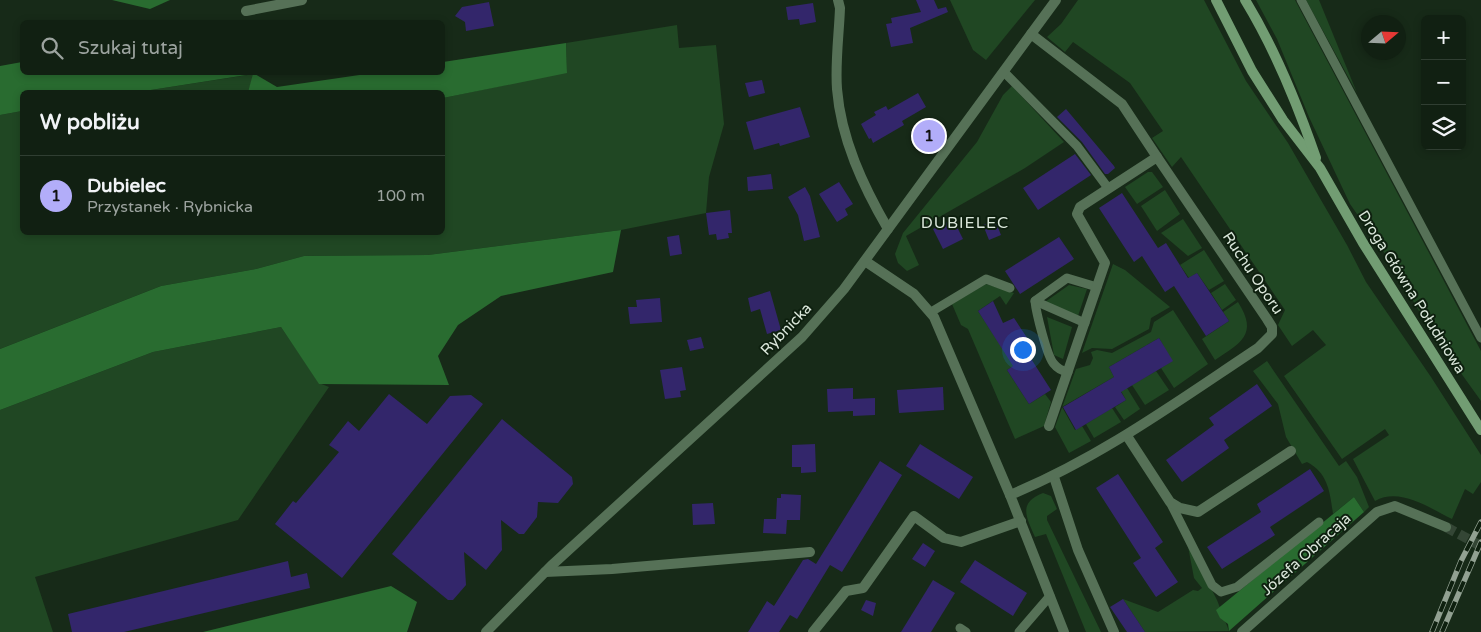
<!DOCTYPE html>
<html lang="pl">
<meta charset="utf-8">
<style>
body{margin:0;font-family:"Varela Round",sans-serif;background:#1a281b;color:#f1f3f6}
.controls{position:absolute;right:15px;top:15px;display:grid;overflow:hidden;border-radius:8px;box-shadow:0 2px 8px #0003}
.controls button{width:45px;height:45px;display:grid;place-items:center;padding:0;border:0;border-bottom:1px solid #303e32;background:#112012;color:#f1f3f6;font:25px sans-serif}
.compass{position:absolute;left:1361px;top:15px;width:45px;height:45px;border-radius:50%;background:#112012;box-shadow:0 2px 8px #0003;rotate:71deg}
.you{position:absolute;left:1022px;top:349px;width:18px;height:18px;margin:-12px;border:4px solid #fff;border-radius:50%;background:#1a73e8;box-shadow:0 0 0 8px #1a73e833}
.badge{display:grid;place-items:center;width:32px;height:32px;border-radius:50%;background:#b2adf9;color:#111;font-size:16px;font-weight:700}
.pin{position:absolute;translate:-50% -50%;border:2px solid #fff;box-shadow:0 1px 5px #0006}
.list{margin:0;padding:0;list-style:none}
h2{display:flex;justify-content:space-between;align-items:center;height:65px;margin:0;padding:0 20px;font-size:21px}
h2 small{font-size:16px;font-weight:400;color:#9ca39f}
.list li{display:grid;grid-template-columns:32px 1fr auto;gap:15px;align-items:center;box-sizing:border-box;height:80px;padding:0 20px;border-top:1px solid #303e32}
.list b{display:block;font-size:19px;white-space:nowrap}
.list p{margin:0;font-size:16px;white-space:nowrap;color:#9ca39f}
.list em{font-size:16px;font-style:normal;color:#9ca39f}
.icon{flex:none;width:28px;height:28px;fill:none;stroke:currentColor;stroke-width:2;stroke-linecap:round;stroke-linejoin:round}
.map{position:relative;flex:none;width:1481px;height:632px;overflow:hidden}
.search{position:absolute;background:#112012;box-shadow:0 2px 8px #0003;left:20px;top:20px;width:425px;height:55px;display:flex;align-items:center;gap:12px;box-sizing:border-box;padding:0 18px;border-radius:8px;color:#9ca39f;font-size:19px}
.panel{position:absolute;background:#112012;box-shadow:0 2px 8px #0003;left:20px;top:90px;width:425px;height:145px;border-radius:8px}
.map>svg:first-child{display:block}
</style>
<div class="map">
<svg width="1481" height="632" viewBox="0 0 1481 632">
<rect width="100%" height="100%" fill="#172a18"/>
<g fill="#204723">
<polygon points="950,0 1035,0 986,60 973,50"/>
<path d="M1078 0H1204L1246 81 1288 143 1347 245 1366 282 1431 377 1481 455V482L1473 494 1465 489 1452 519C1429 508 1400 487 1375 501L1353 459 1389 435 1385 429 1342 459 1284 376 1326 345 1313 330 1292 346 1278 325 1285 310 1181 157 1172 167 1152 138 1163 131 1130 83 1073 42 1065 52 1047 37 1061 24Z"/>
<polygon points="1256,0 1295,0 1481,351 1481,401 1430,330 1390,261 1350,204 1309,117 1277,39"/>
<polygon points="1306,0 1319,0 1357,93"/>
<polygon points="677,25 679,48 716,45 724,124 709,177 706,213 621,230 428,255 304,256 256,269 161,286 0,349 0,115 22,111 22,232 442,232 443,98 567,72 566,43"/>
<polygon points="254,74 248,92 138,92"/>
<polygon points="1012,86 1064,142 1025,168 906,236 919,265 907,271 898,263 895,254 903,233 977,142 1003,95"/>
<polygon points="1148,172 1152,172 1163,187 1137,204 1125,187"/>
<polygon points="1165,190 1180,214 1157,231 1141,206"/>
<polygon points="1183,219 1202,248 1188,256 1161,233"/>
<polygon points="1204,250 1224,281 1209,290 1197,273 1189,278 1180,265"/>
<polygon points="1113,264 1125,270 1170,307 1151,318 1149,329 1112,349 1092,348 1082,353"/>
<polygon points="986,284 1014,293 1006,305 1000,296 978,311 1014,366 1007,370 1029,404 1045,394 1051,402 1044,426 1015,439 968,329 961,325 952,304"/>
<polygon points="1225,284 1236,300 1222,310 1211,293"/>
<polygon points="1069,285 1087,289 1078,316 1045,302"/>
<path d="M1238 302C1259 335 1240 343 1215 360L1202 339 1229 321 1223 312Z"/>
<polygon points="1173,310 1208,364 1174,388 1161,368 1172,361 1159,338 1109,367 1114,377 1062,407 1075,430 1082,426 1091,441 1069,453 1055,427 1076,369 1090,365 1093,358 1091,352 1097,350 1112,353 1151,332 1154,322"/>
<polygon points="1047,317 1072,327 1063,359 1054,355"/>
<polygon points="281,327 319,383 329,387 238,520 35,577 53,632 0,632 0,410 153,352"/>
<path d="M1267 361 1339 466 1346 461 1357 477 1369 507 1364 512 1354 497 1333 514C1330 492 1328 473 1307 462L1302 464 1286 437 1278 404 1253 371Z"/>
<polygon points="1156,371 1169,390 1145,405 1132,385"/>
<polygon points="1127,388 1140,409 1124,420 1115,407 1126,400 1121,391"/>
<polygon points="1112,408 1121,422 1094,438 1086,424"/>
<path d="M1043 493 1051 496 1057 509 1047 516V520L1101 632H1086L1046 534 1035 537C1027 518 1017 503 1043 493Z"/>
<polygon points="1187,541 1217,600 1229,631 1145,632 1123,599 1158,612 1193,590 1198,591 1202,588 1194,578"/>
</g>
<g fill="#296c30">
<polygon points="112,0 170,0 150,9"/>
<polygon points="566,43 567,73 443,98 442,92 248,92 253,74 138,92 22,92 22,111 0,115 0,66 22,62 22,72 253,73 277,87 373,73 442,72 443,62"/>
<polygon points="621,230 613,272 501,296 458,325 438,356 449,385 319,384 281,327 153,352 0,410 0,349 161,286 256,269 304,256 428,255"/>
<polygon points="1354,497 1364,512 1229,631 1228,624 1220,618 1216,610"/>
<polygon points="391,586 417,602 407,632 203,632"/>
</g>
<g fill="#33266b">
<polygon points="916,0 934,0 938,9 946,7 948,12 910,28 913,43 891,47 886,24 892,23 891,18 921,12"/>
<polygon points="489,2 494,26 466,31 465,22 455,16 462,7"/>
<polygon points="813,3 816,22 800,25 799,19 788,20 786,7"/>
<polygon points="762,80 765,93 749,97 745,83"/>
<polygon points="918,93 926,107 902,121 904,125 873,143 871,138 869,139 861,124 876,115 874,112 886,106 888,110"/>
<polygon points="800,107 810,137 780,146 779,143 754,150 746,122"/>
<polygon points="1066,109 1114,166 1115,168 1108,174 1105,174 1082,142 1057,117"/>
<polygon points="1075,154 1091,175 1038,210 1023,188"/>
<polygon points="771,174 773,189 748,191 747,177"/>
<polygon points="839,182 853,204 845,209 848,215 837,222 819,194"/>
<polygon points="805,187 810,196 820,237 804,241 798,215 788,197"/>
<polygon points="1122,193 1158,248 1166,243 1188,278 1197,273 1229,321 1206,336 1174,286 1165,292 1142,256 1134,262 1099,208"/>
<polygon points="730,210 732,233 728,233 729,238 717,240 716,234 709,235 706,213"/>
<polygon points="953,219 963,239 943,249 933,229"/>
<polygon points="995,220 1001,235 989,240 983,225"/>
<polygon points="679,235 682,254 670,256 667,237"/>
<polygon points="1059,237 1074,259 1020,294 1005,271"/>
<polygon points="770,291 781,330 767,334 760,309 751,312 748,298"/>
<polygon points="660,298 662,322 630,324 628,307 637,307 636,300"/>
<polygon points="993,301 1003,323 1014,318 1035,350 1028,354 1051,390 1029,404 1007,370 1013,366 978,311"/>
<polygon points="701,337 704,348 690,351 687,340"/>
<polygon points="1159,338 1173,361 1121,392 1126,400 1076,430 1063,407 1114,377 1109,367"/>
<polygon points="682,367 686,390 680,391 681,397 665,399 660,370"/>
<polygon points="1257,384 1272,406 1224,440 1229,448 1182,482 1166,460 1214,425 1209,418"/>
<polygon points="943,387 944,410 899,413 897,390"/>
<polygon points="853,388 853,399 875,398 875,415 853,416 853,411 828,412 827,389"/>
<polygon points="389,394 427,424 450,396 471,395 483,404 342,578 275,524 293,501 296,503 339,452 329,445 348,421 359,431"/>
<polygon points="502,419 572,477 573,484 558,503 538,502 537,517 524,534 519,534 501,520 502,550 486,570 464,552 466,585 453,600 448,600 392,554"/>
<polygon points="815,444 816,472 801,473 801,467 792,467 792,445"/>
<polygon points="920,444 973,477 959,499 906,466"/>
<polygon points="880,461 902,475 842,572 830,565 797,619 790,615 779,632 748,632 767,601 774,606 803,560 808,559 816,564"/>
<polygon points="1310,469 1324,491 1270,527 1275,535 1222,569 1207,547 1261,512 1257,504"/>
<polygon points="1118,474 1163,542 1155,548 1178,582 1156,597 1133,563 1141,558 1096,488"/>
<polygon points="781,494 801,495 800,520 787,520 786,534 763,533 764,519 776,519 777,498 781,498"/>
<polygon points="713,503 715,524 693,525 692,504"/>
<polygon points="923,543 935,551 925,567 912,559"/>
<polygon points="975,560 1027,593 1013,616 960,582"/>
<polygon points="288,561 291,577 307,573 310,588 124,632 72,632 68,614"/>
<polygon points="933,580 955,593 931,632 901,632"/>
<polygon points="1123,599 1145,632 1127,632 1110,607"/>
<polygon points="866,600 876,603 873,616 861,610"/>
</g>
<g fill="none" stroke-linecap="round" stroke-linejoin="round">
<polyline stroke="#344635" stroke-width="10" stroke-dasharray="10 5" stroke-linecap="butt" points="1446,527 1481,546"/>
<g stroke="#567157" stroke-width="9">
<polyline points="1301,0 1481,338"/>
<polyline points="1004,72 1077,146 1108,188"/>
<polyline points="1035,301 1085,323"/>
<polyline points="931,312 986,279 1010,288"/>
<path d="M1068 372C1063 371 1057 368 1054 364 1047 357 1036 312 1035 301L1067 278 1097 287"/>
<polyline points="1170,502 1212,585 1221,592 1237,587 1319,522"/>
<polyline points="960,628 966,632"/>
<polyline points="1019,632 1050,596"/>
</g>
<g stroke="#567157" stroke-width="10">
<path d="M838 0 840 8C839 35 835 63 837 89 841 139 863 186 888 229"/>
<polyline points="246,11 302,0"/>
<polyline points="1031,34 1122,104 1157,157"/>
<polyline points="865,261 914,294 934,317 1010,495 1064,632"/>
<polyline points="1127,436 1170,502 1180,508 1198,512 1291,451"/>
<polyline points="1054,477 1078,550 1114,632"/>
<path d="M1010 495C1100 458 1178 401 1258 348L1272 334V327L1267 319 1157 157 1080 207 1077 214 1105 263 1049 426"/>
<polyline points="545,572 612,569 810,552"/>
<polyline points="813,632 846,591 863,588 914,516 944,538 961,542 1021,521"/>
<polyline points="1242,632 1377,512 1395,506 1446,527"/>
</g>
<polyline stroke="#567157" stroke-width="10" points="486,632 551,566 802,337 844,289 1056,0"/>
<g stroke="#729d73" stroke-width="10">
<polyline points="1216,0 1252,71 1283,120 1320,168 1363,243 1481,430"/>
<path d="M1245 0C1275 49 1297 103 1316 158"/>
</g>
<defs>
<g id="rail">
<polyline points="1432,632 1461,561 1481,522"/>
<polyline points="1442,632 1481,542"/>
</g>
</defs>
<use href="#rail" stroke="#92a192" stroke-width="5.5"/>
<use href="#rail" stroke="#0e200f" stroke-width="4" stroke-dasharray="11" stroke-linecap="butt"/>
</g>
<g text-anchor="middle" stroke-width="4" stroke-linejoin="round" paint-order="stroke">
<g font-size="15" fill="#dbe7db" stroke="#0e200f">
<text transform="translate(1253 273) rotate(56)" y="5">Ruchu Oporu</text>
<text transform="translate(1412 292) rotate(58)" y="5">Droga Główna Południowa</text>
<text transform="translate(786 329) rotate(-46)" y="5">Rybnicka</text>
<text transform="translate(1306 554) rotate(-42)" y="5">Józefa Obracaja</text>
</g>
<g font-size="16" letter-spacing="1" fill="#dbe7db" stroke="#0e200f">
<text x="965" y="228">DUBIELEC</text>
</g>
</g>
</svg>
<div class="controls">
<button>+</button>
<button>−</button>
<button><svg class="icon" aria-label="layers" viewBox="0 0 24 24"><path d="M12 4l9 5-9 5-9-5zM3 14l9 5 9-5"/></svg></button>
</div>
<svg class="compass" viewBox="-18 -18 36 36"><path d="M0-13l5 13h-10z" fill="#e53935"/><path d="M0 13l5-13h-10z" fill="#9ca39f"/></svg>
<div class="you"></div>
<div class="pin badge" style="left:929px;top:136px">1</div>
<div class="search"><svg class="icon" aria-label="search" viewBox="0 0 24 24"><circle cx="10" cy="10" r="6"/><path d="M15 15l6 6"/></svg>Szukaj tutaj</div>
<section class="panel">
<h2>W pobliżu<small></small></h2>
<ul class="list">
<li><span class="badge">1</span><div><b>Dubielec</b><p>Przystanek · Rybnicka</p></div><em>100 m</em></li>
</ul>
</section>
</div>
